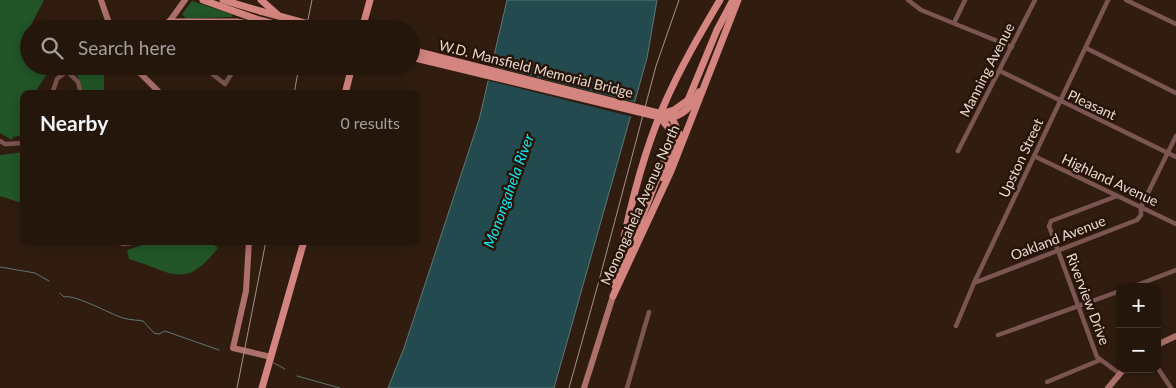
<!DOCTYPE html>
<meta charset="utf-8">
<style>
body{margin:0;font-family:Lato,sans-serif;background:#2d1f15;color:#f1f3f6}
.controls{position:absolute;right:15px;bottom:15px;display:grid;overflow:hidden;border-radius:10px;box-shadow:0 2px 12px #0003}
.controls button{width:45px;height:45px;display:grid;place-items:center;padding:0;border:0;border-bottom:1px solid #42352d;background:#25160c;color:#f1f3f6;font:25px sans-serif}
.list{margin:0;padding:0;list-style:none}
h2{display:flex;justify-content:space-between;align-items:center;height:65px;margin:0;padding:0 20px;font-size:21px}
h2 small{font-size:16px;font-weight:400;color:#a39f9d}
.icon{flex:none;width:28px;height:28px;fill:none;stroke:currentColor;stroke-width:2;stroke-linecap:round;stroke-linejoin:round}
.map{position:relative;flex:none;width:1176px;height:388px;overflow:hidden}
.search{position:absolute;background:#25160c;box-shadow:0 2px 12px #0003;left:20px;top:20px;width:400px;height:55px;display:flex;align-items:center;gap:12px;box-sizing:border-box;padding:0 18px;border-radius:28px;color:#a39f9d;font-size:19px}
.panel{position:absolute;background:#25160c;box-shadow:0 2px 12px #0003;left:20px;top:90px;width:400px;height:155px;border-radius:10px}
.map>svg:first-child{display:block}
</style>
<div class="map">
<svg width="1176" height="388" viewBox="0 0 1176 388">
<rect width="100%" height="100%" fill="#311d10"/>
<g fill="#225528">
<polygon points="0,0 44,0 29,29 29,66 52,66 34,94 24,94 24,135 13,137 12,140 0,133"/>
<polygon points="192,1 231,14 233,17 186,19 182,14"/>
<polygon points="74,66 104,66 104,94 84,94"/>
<polygon points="24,152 24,204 0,196 0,155"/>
<path d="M154 241H209L218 248C184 291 173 272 129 259L127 250Z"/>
</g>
<polygon fill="#234b4f" stroke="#5e7676" points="507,0 657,0 647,58 554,388 388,388 404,348 479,120"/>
<polygon fill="#311d10" points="489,65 637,103 633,117 486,80"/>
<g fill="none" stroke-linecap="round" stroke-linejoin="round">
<g stroke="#5e7676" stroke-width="1">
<polyline points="0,267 35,273 49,281"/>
<path d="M60 293 64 297C75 294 110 314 123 318 130 320 137 320 143 321L154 333 159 334 165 331 219 350"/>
<polyline points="274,363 285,369"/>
<polyline points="297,376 340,388"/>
</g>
<g stroke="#7b5551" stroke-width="4.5">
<polyline points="908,0 921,10 1012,47"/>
<polyline points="1126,0 1176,24"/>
<polyline points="954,23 965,0"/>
<polyline points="48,28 48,29"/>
<polyline points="1086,48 1176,93"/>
<polyline points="202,66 225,84 236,66"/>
<polyline points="1000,71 1176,157"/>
<polyline points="52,94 57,79 67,71 78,82 81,94"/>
<polyline points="0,141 5,144 24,143"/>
<polyline points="958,151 1035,0"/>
<polyline points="1034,156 1176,224"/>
<polyline points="1117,196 1051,221 1049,226 1097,357 1120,374"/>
<polyline points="112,241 124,244 146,241"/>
<polyline points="974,283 1137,220 1141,215 1141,207 1176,136"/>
<polyline points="1132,287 1176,270"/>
<polyline points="956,326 974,283 1108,0"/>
<polyline points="998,335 1120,291"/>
<polyline points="1157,367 1171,388"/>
<polyline points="1047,382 1100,360"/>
<polyline points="627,388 649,312"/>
</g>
<g stroke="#ad706b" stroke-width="6">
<polyline points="101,0 111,29"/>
<polyline points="164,29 185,0"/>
<polyline points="133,66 161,94"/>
<polyline points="249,241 246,291 233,348 271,357"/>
<polyline points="1157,345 1176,336"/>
<polyline points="584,388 613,296"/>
<polyline points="1108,388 1124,369"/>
</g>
<g stroke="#d4857f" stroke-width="7">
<polyline points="203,0 259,20 294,29"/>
<polyline points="223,0 260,11"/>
<polyline points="261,0 278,15"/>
<polyline points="169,22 237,22 275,29"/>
<polyline points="362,29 370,0"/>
<polyline points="345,94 352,66"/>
<polyline points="667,112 674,110 688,100 717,30 733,0"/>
<path d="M668 118C683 116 693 105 699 92"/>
<polyline points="663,178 679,133 672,118 666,115"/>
<polyline points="622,269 670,145 671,131 663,121"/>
<path d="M615 286C625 226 640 161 664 105 680 68 700 34 720 0"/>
<polyline points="613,296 671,171 738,0"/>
<polyline points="262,388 304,241"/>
</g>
<g stroke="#a49389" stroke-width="1">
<polyline points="306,29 312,0"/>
<polyline points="294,94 299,66"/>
<polyline points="237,388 266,241"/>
<polyline points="569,388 600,277 656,66 679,0"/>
</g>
<g stroke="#d4857f" stroke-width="7">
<polyline points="260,11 327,29"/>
<polyline points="411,50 666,115"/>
<polyline points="411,57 664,118"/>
</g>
</g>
<g text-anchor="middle" stroke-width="5" stroke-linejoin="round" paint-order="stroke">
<g font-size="14" fill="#e7d9d1" stroke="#271407">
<text transform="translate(536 69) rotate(14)" y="5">W.D. Mansfield Memorial Bridge</text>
<text transform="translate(987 70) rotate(-63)" y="5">Manning Avenue</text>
<text transform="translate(1092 105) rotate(25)" y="5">Pleasant</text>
<text transform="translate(1021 158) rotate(-65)" y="5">Upston Street</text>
<text transform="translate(1110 180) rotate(25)" y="5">Highland Avenue</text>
<text transform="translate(640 205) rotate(-66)" y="5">Monongahela Avenue North</text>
<text transform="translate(1058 238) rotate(-21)" y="5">Oakland Avenue</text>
<text transform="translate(1088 299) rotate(69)" y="5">Riverview Drive</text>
</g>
<g font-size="15" font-style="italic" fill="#0fe9fb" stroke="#271407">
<text transform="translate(509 191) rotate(-70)" y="5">Monongahela River</text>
</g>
</g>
</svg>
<div class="controls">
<button>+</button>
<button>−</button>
</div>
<div class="search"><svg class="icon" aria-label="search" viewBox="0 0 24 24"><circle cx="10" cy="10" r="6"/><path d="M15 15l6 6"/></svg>Search here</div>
<section class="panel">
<h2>Nearby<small>0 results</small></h2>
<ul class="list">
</ul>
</section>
</div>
